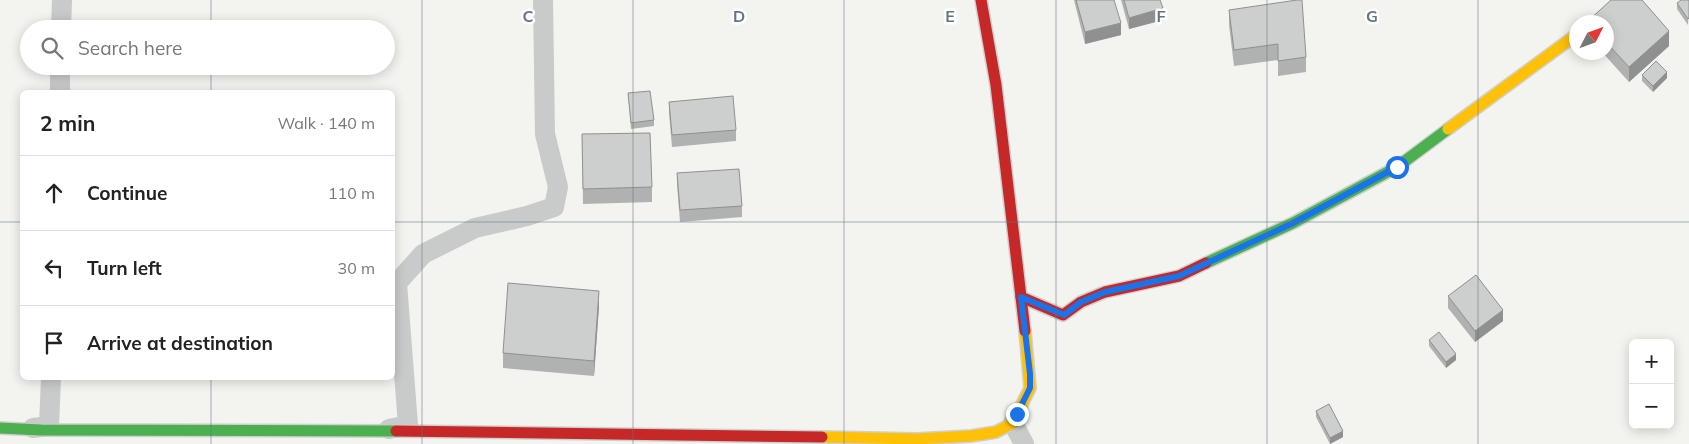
<!DOCTYPE html>
<meta charset="utf-8">
<style>
body{margin:0;font-family:Mulish,sans-serif;background:#f2f2f2;color:#222}
.controls{position:absolute;right:15px;bottom:15px;display:grid;overflow:hidden;border-radius:8px;box-shadow:0 2px 12px #0003}
.controls button{width:45px;height:45px;display:grid;place-items:center;padding:0;border:0;border-bottom:1px solid #e0e0e0;background:#fff;color:#222;font:25px sans-serif}
.compass{position:absolute;left:1569px;top:15px;width:45px;height:45px;border-radius:50%;background:#fff;box-shadow:0 2px 12px #0003;rotate:48deg}
.stop{position:absolute;width:15px;height:15px;margin:-11px;border:4px solid #1a73e8;border-radius:50%;background:#fff}
.stop.end{background:#1a73e8;border-color:#fff;box-shadow:0 1px 5px #0008}
.list{margin:0;padding:0;list-style:none}
h2{display:flex;justify-content:space-between;align-items:center;height:65px;margin:0;padding:0 20px;font-size:21px}
h2 small{font-size:16px;font-weight:400;color:#767676}
.list li{display:grid;grid-template-columns:32px 1fr auto;gap:15px;align-items:center;box-sizing:border-box;height:75px;padding:0 20px;border-top:1px solid #e0e0e0}
.list b{display:block;font-size:19px;white-space:nowrap}
.list em{font-size:16px;font-style:normal;color:#767676}
.icon{flex:none;width:28px;height:28px;fill:none;stroke:currentColor;stroke-width:2;stroke-linecap:round;stroke-linejoin:round}
.map{position:relative;flex:none;width:1689px;height:444px;overflow:hidden}
.search{position:absolute;background:#fff;box-shadow:0 2px 12px #0003;left:20px;top:20px;width:375px;height:55px;display:flex;align-items:center;gap:12px;box-sizing:border-box;padding:0 18px;border-radius:28px;color:#767676;font-size:19px}
.panel{position:absolute;background:#fff;box-shadow:0 2px 12px #0003;left:20px;top:90px;width:375px;height:290px;border-radius:8px}
.map>svg:first-child{display:block}
</style>
<div class="map">
<svg width="1689" height="444" viewBox="0 0 1689 444">
<rect width="100%" height="100%" fill="#f3f3f0"/>
<g fill="none" stroke-linecap="round" stroke-linejoin="round">
<defs>
<g id="fast">
<polyline points="1206,263 1293,223 1397,167 1448,129"/>
<polyline points="0,428 41,430 396,431"/>
</g>
<g id="slow">
<polyline points="1448,129 1576,35"/>
<polyline points="822,437 917,439 971,436 996,432 1013,423 1030,388 1025,331"/>
</g>
<g id="jam">
<polyline points="981,0 996,85 1025,331"/>
<polyline points="1021,297 1063,315 1081,302 1105,292 1179,276 1206,263"/>
<polyline points="396,431 822,437"/>
</g>
</defs>
<use href="#fast" stroke="#cfd0d0" stroke-width="14"/>
<use href="#slow" stroke="#cfd0d0" stroke-width="14"/>
<use href="#jam" stroke="#cfd0d0" stroke-width="14"/>
<g stroke="#c9cbcb" stroke-width="20">
<polyline points="61,29 62,0"/>
<polyline points="60,92 60,66"/>
<polyline points="1013,423 1024,444"/>
<polyline points="33,428 49,426 51,378"/>
<polyline points="389,429 408,425 397,283 423,254 475,228 527,216 554,207 558,187 545,134 543,0"/>
</g>
<use href="#fast" stroke="#4caf50" stroke-width="11"/>
<use href="#slow" stroke="#ffc107" stroke-width="11"/>
<use href="#jam" stroke="#c62828" stroke-width="11"/>
</g>
<g fill="#afb2b1">
<polygon points="1074,0 1114,0 1121,35 1085,44"/>
<polygon points="1121,0 1160,0 1163,20 1129,29"/>
<polygon points="1611,0 1642,0 1669,31 1669,46 1629,82 1602,52 1606,52 1606,22 1588,22 1588,21"/>
<polygon points="1689,0 1688,25 1677,9 1677,3"/>
<polygon points="1229,10 1306,57 1306,72 1278,76 1278,60 1234,66 1229,25"/>
<polygon points="1642,75 1667,78 1653,92 1642,81"/>
<polygon points="628,93 654,120 654,126 631,129"/>
<polygon points="669,102 736,130 736,141 672,147 669,113"/>
<polygon points="582,134 652,187 652,202 583,204"/>
<polygon points="677,173 742,206 742,217 680,222 677,184"/>
<polygon points="1448,296 1503,321 1475,342 1448,308"/>
<polygon points="599,306 594,376 503,368 503,353"/>
<polygon points="1429,340 1456,360 1446,368 1429,346"/>
<polygon points="1316,411 1343,437 1330,444 1316,417"/>
</g>
<g fill="#8f9190">
<polygon points="1163,8 1163,20 1129,29 1129,18"/>
<polygon points="1121,23 1121,35 1085,44 1085,32"/>
<polygon points="1669,31 1669,46 1629,82 1629,67"/>
<polygon points="1667,72 1667,78 1653,92 1653,86"/>
<polygon points="599,291 599,306 594,376 594,361"/>
<polygon points="1503,310 1503,321 1475,342 1475,331"/>
<polygon points="1456,354 1456,360 1446,368 1446,362"/>
<polygon points="1343,431 1343,437 1330,444 1330,438"/>
</g>
<g fill="#cccfce" stroke="#8f9190">
<polygon points="1076,0 1114,0 1121,23 1085,32"/>
<polygon points="1124,0 1160,0 1163,8 1129,18"/>
<polygon points="1297,0 1302,0 1306,57 1278,61 1278,44 1234,50 1229,10"/>
<polygon points="1611,0 1642,0 1669,31 1629,67 1606,42 1606,22 1589,22 1588,21"/>
<polygon points="1681,0 1689,0 1689,18 1688,19 1677,3"/>
<polygon points="1656,61 1667,72 1653,86 1642,75"/>
<polygon points="650,91 654,120 631,123 628,93"/>
<polygon points="733,96 736,130 672,135 669,102"/>
<polygon points="650,133 652,187 583,189 582,134"/>
<polygon points="739,169 742,206 680,210 677,173"/>
<polygon points="1476,275 1503,310 1475,331 1448,296"/>
<polygon points="508,283 599,291 594,361 503,353"/>
<polygon points="1439,332 1456,354 1446,362 1429,340"/>
<polygon points="1329,404 1343,431 1330,438 1316,411"/>
</g>
<g fill="none" stroke-linecap="round" stroke-linejoin="round">
<polyline stroke="#1a73e8" stroke-width="6" points="1017,414 1030,388 1030,374 1021,297 1064,315 1081,302 1105,292 1179,276 1293,223 1397,167"/>
</g>
<path fill="none" stroke="#617682" stroke-width="1" stroke-opacity="0.55" d="M211 0V29M422 0V444M633 0V444M844 0V444M1056 0V444M1267 0V444M1478 0V444M211 66V92M0 222H22M392 222H1689M211 378V444"/>
<g font-size="16" text-anchor="middle" font-weight="bold" fill="#617682" stroke="#fff" stroke-width="5" stroke-linejoin="round" paint-order="stroke">
<text x="528" y="22">C</text>
<text x="739" y="22">D</text>
<text x="950" y="22">E</text>
<text x="1161" y="22">F</text>
<text x="1372" y="22">G</text>
</g>
</svg>
<div class="controls">
<button>+</button>
<button>−</button>
</div>
<svg class="compass" viewBox="-18 -18 36 36"><path d="M0-13l5 13h-10z" fill="#e53935"/><path d="M0 13l5-13h-10z" fill="#767676"/></svg>
<div class="stop" style="left:1397px;top:167px"></div>
<div class="stop end" style="left:1017px;top:414px"></div>
<div class="search"><svg class="icon" aria-label="search" viewBox="0 0 24 24"><circle cx="10" cy="10" r="6"/><path d="M15 15l6 6"/></svg>Search here</div>
<section class="panel">
<h2>2 min<small>Walk · 140 m</small></h2>
<ul class="list">
<li><svg class="icon" aria-label="ahead" viewBox="0 0 24 24"><path d="M12 20V5M6 11l6-6 6 6"/></svg><div><b>Continue</b></div><em>110 m</em></li>
<li><svg class="icon" aria-label="left" viewBox="0 0 24 24"><path d="M17 20v-9H6M10 6l-5 5 5 5"/></svg><div><b>Turn left</b></div><em>30 m</em></li>
<li><svg class="icon" aria-label="arrive" viewBox="0 0 24 24"><path d="M6 21V4h12l-3 4 3 4H6"/></svg><div><b>Arrive at destination</b></div></li>
</ul>
</section>
</div>
